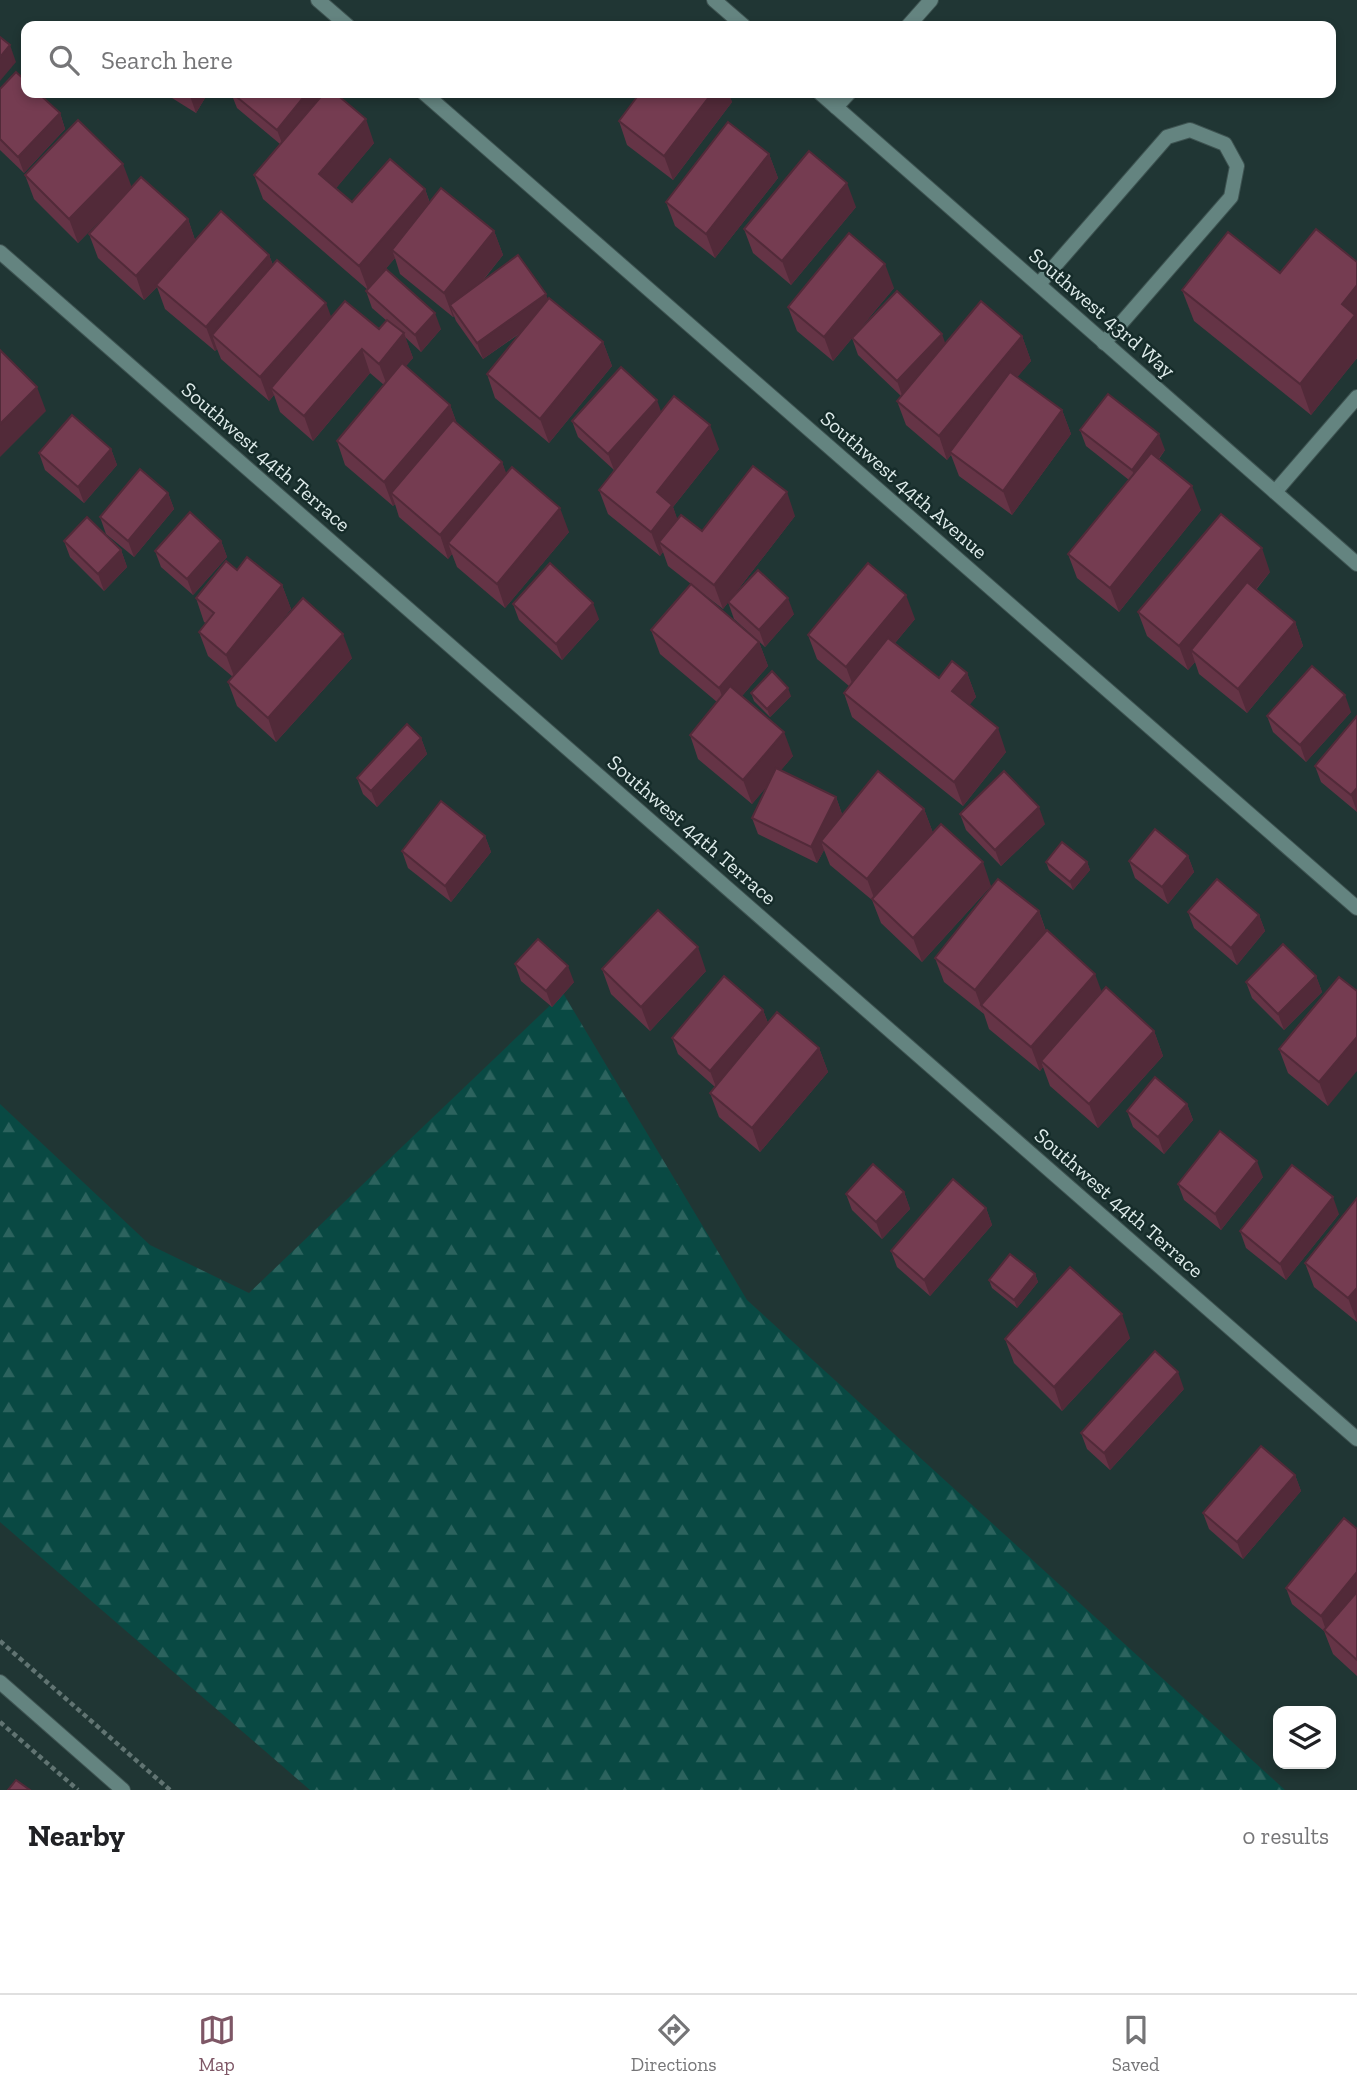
<!DOCTYPE html>
<style>
body{margin:0;font-family:"Zilla Slab",serif;background:#f2f2f2;color:#202124}
.controls{position:absolute;right:21px;bottom:21px;display:grid;overflow:hidden;border-radius:14px;box-shadow:0 4px 10px #0003}
.controls button{width:63px;height:63px;display:grid;place-items:center;padding:0;border:0;border-bottom:2px solid #e0e0e0;background:#fff;color:#202124;font:35px sans-serif}
.list{margin:0;padding:0;list-style:none}
h2{display:flex;justify-content:space-between;align-items:center;height:91px;margin:0;padding:0 28px;font-size:30px}
h2 small{font-size:23px;font-weight:400;color:#757577}
.icon{flex:none;width:38px;height:38px;fill:none;stroke:currentColor;stroke-width:2;stroke-linecap:round;stroke-linejoin:round}
.map{position:relative;flex:none;width:1357px;height:1790px;overflow:hidden}
.search{position:absolute;background:#fff;box-shadow:0 4px 10px #0003;left:21px;right:21px;top:21px;height:77px;display:flex;align-items:center;gap:18px;box-sizing:border-box;padding:0 24px;border-radius:14px;color:#757577;font-size:26px}
.sheet{height:203px;background:#fff}
nav{display:flex;justify-content:space-around;align-items:center;box-sizing:border-box;height:98px;border-top:2px solid #e0e0e0;background:#fff;font-size:19px;color:#757577}
nav a{display:grid;justify-items:center;gap:4px}
nav .on{color:#7e5766}
.map>svg:first-child{display:block}
</style>
<div class="map">
<svg width="1357" height="1790" viewBox="0 0 1357 1790">
<defs>
<pattern id="forest-firs" width="22" height="20" patternUnits="userSpaceOnUse" patternTransform="scale(1.75)"><rect width="22" height="20" fill="#094943"/><path d="M5 1l3.5 6h-7zM16 11l3.5 6h-7z" fill="#2c635e"/></pattern>
</defs>
<rect width="100%" height="100%" fill="#203634"/>
<polygon fill="url(#forest-firs)" points="563,993 747,1300 1285,1790 310,1790 0,1522 0,1104 150,1245 249,1293"/>
<g fill="none" stroke-linecap="round" stroke-linejoin="round">
<defs>
<g id="service">
<polyline points="908,26 931,0"/>
<polyline points="836,107 849,93"/>
<polyline points="1039,284 1167,137 1190,130 1225,144 1237,166 1231,197 1104,343"/>
<polyline points="1275,492 1357,397"/>
</g>
<g id="minor">
<polyline points="318,0 348,26"/>
<polyline points="714,0 744,26"/>
<polyline points="424,93 1357,908"/>
<polyline points="820,93 1357,564"/>
<polyline points="0,252 1357,1439"/>
<polyline points="0,1682 123,1790"/>
</g>
</defs>
<use href="#service" stroke="#3e5351" stroke-width="16"/>
<use href="#minor" stroke="#3e5351" stroke-width="16"/>
<g stroke="#617472" stroke-width="4.5" stroke-dasharray="5 3.5" stroke-linecap="butt">
<polyline points="0,1641 170,1790"/>
<polyline points="0,1722 78,1790"/>
</g>
<use href="#service" stroke="#648480" stroke-width="14"/>
<use href="#minor" stroke="#648480" stroke-width="14"/>
</g>
<g fill="#653446">
<polygon points="0,89 60,113 65,129 24,173 0,150"/>
<polygon points="164,93 208,93 196,113"/>
<polygon points="231,93 322,95 374,143 336,188 352,202 425,189 430,203 494,231 503,255 481,283 548,300 603,342 612,366 549,443 495,398 487,374 522,332 483,359 456,321 454,316 453,317 400,274 395,258 368,289 441,329 421,352 405,337 413,358 405,366 450,405 457,424 502,462 506,474 569,532 505,608 457,567 452,554 448,559 399,517 395,504 393,506 345,465 337,441 384,385 370,373 313,441 280,412 274,395 269,401 221,359 217,349 215,351 165,309 157,287 144,300 98,258 89,234 121,199 78,243 34,199 25,175 132,187 188,219 195,240 269,255 273,265 331,317 379,329 387,321 372,308 366,291 368,290 263,199 254,175 280,144 237,108"/>
<polygon points="640,93 728,93 732,102 673,180 627,145 619,121"/>
<polygon points="769,154 778,178 715,258 675,226 666,202"/>
<polygon points="856,207 791,285 753,253 744,229"/>
<polygon points="1357,262 1357,358 1311,415 1194,321 1182,290"/>
<polygon points="894,288 833,361 797,331 788,307"/>
<polygon points="1022,336 1031,361 1017,377 1062,410 1071,434 1012,515 959,476 951,455 947,460 906,425 897,401 901,396 858,355 852,338 945,344"/>
<polygon points="661,412 719,449 673,507 677,519 702,531 795,516 723,609 697,589 759,642 768,666 742,696 793,756 781,770 836,797 842,814 839,819 924,809 933,833 991,886 922,962 881,923 872,900 830,865 824,850 817,863 758,834 752,818 767,786 752,804 698,759 690,735 717,702 660,654 651,630 691,584 668,566 663,552 660,556 608,514 599,490 614,470 578,437 572,421"/>
<polygon points="1080,430 1165,450 1159,459 1201,510 1119,612 1077,578 1068,554 1129,480 1086,446"/>
<polygon points="111,449 117,465 84,503 45,470 39,453"/>
<polygon points="168,493 174,509 134,557 106,534 100,517"/>
<polygon points="64,541 121,550 127,567 104,591 70,557"/>
<polygon points="221,541 227,557 193,595 161,567 155,551"/>
<polygon points="237,570 282,585 291,609 272,633 352,658 276,742 237,706 228,682 233,677 208,656 199,632 206,623 204,622 196,598"/>
<polygon points="1270,572 1256,590 1295,622 1303,646 1247,713 1199,674 1195,662 1188,670 1147,636 1138,612"/>
<polygon points="728,602 794,614 765,647 734,619"/>
<polygon points="513,604 599,619 562,660 519,620"/>
<polygon points="915,619 895,643 939,678 967,673 976,697 969,705 1006,752 963,806 852,717 844,693 849,686 817,659 808,635"/>
<polygon points="751,693 791,696 770,717 754,701"/>
<polygon points="1351,712 1306,762 1273,732 1267,716"/>
<polygon points="1357,716 1357,812 1321,782 1315,766"/>
<polygon points="421,738 427,754 377,807 363,794 357,778"/>
<polygon points="960,814 1045,824 1001,866 966,830"/>
<polygon points="485,836 491,852 451,902 408,868 402,851"/>
<polygon points="1188,856 1194,872 1168,904 1135,878 1129,861"/>
<polygon points="1046,862 1087,862 1090,870 1073,890 1049,870"/>
<polygon points="1039,911 1046,931 1101,992 1154,1031 1163,1056 1098,1128 1050,1086 1043,1067 1040,1071 989,1029 984,1014 944,982 935,958"/>
<polygon points="1188,912 1259,915 1265,931 1237,965 1194,928"/>
<polygon points="515,964 574,982 552,1007 521,981"/>
<polygon points="602,969 706,971 650,1031 611,994"/>
<polygon points="1316,976 1322,992 1284,1030 1252,998 1246,982"/>
<polygon points="1339,977 1328,1106 1288,1073 1279,1049"/>
<polygon points="763,1010 768,1023 819,1048 828,1072 760,1152 719,1117 710,1093 715,1087 678,1054 672,1038"/>
<polygon points="1187,1104 1193,1120 1164,1154 1133,1127 1127,1111"/>
<polygon points="1263,1177 1221,1230 1184,1200 1178,1184"/>
<polygon points="904,1192 910,1209 882,1239 852,1210 846,1194"/>
<polygon points="1357,1198 1357,1322 1314,1287 1305,1263"/>
<polygon points="986,1208 992,1225 930,1296 897,1267 891,1251"/>
<polygon points="1339,1214 1286,1280 1246,1248 1240,1231"/>
<polygon points="1035,1274 1038,1282 1017,1308 992,1288 989,1280"/>
<polygon points="1130,1338 1062,1411 1014,1363 1005,1339"/>
<polygon points="1184,1389 1110,1470 1087,1449 1081,1433"/>
<polygon points="1295,1475 1301,1491 1243,1559 1209,1529 1203,1513"/>
<polygon points="1357,1529 1357,1676 1333,1654 1324,1631 1292,1604 1286,1588"/>
</g>
<g fill="#522a39">
<polygon points="10,45 16,62 0,81 0,57"/>
<polygon points="192,93 208,93 196,113 190,96"/>
<polygon points="307,93 321,93 323,97 283,146 277,130"/>
<polygon points="712,93 728,93 732,102 673,180 664,156"/>
<polygon points="60,113 65,129 24,173 18,157"/>
<polygon points="366,119 374,143 328,198 319,174"/>
<polygon points="769,154 778,178 715,258 706,234"/>
<polygon points="123,164 132,188 78,243 69,219"/>
<polygon points="847,183 856,207 791,285 782,261"/>
<polygon points="425,189 433,213 392,250 395,258 368,290 359,266"/>
<polygon points="188,219 196,243 156,285 157,287 144,300 136,276"/>
<polygon points="494,231 503,255 456,313 450,305 454,316 453,317 444,293"/>
<polygon points="269,255 278,279 212,335 217,349 215,351 206,327"/>
<polygon points="885,264 894,288 833,361 824,337"/>
<polygon points="1357,285 1357,358 1311,415 1300,384 1342,304"/>
<polygon points="546,294 552,310 483,359 477,343"/>
<polygon points="326,303 335,327 271,388 274,395 269,401 260,377"/>
<polygon points="435,313 441,329 421,352 415,335"/>
<polygon points="404,333 413,358 388,388 379,364"/>
<polygon points="942,334 948,351 903,398 897,381"/>
<polygon points="1022,336 1031,361 952,454 950,452 951,455 947,460 939,436"/>
<polygon points="603,342 612,366 549,443 540,419"/>
<polygon points="362,349 370,373 313,441 304,416"/>
<polygon points="37,387 46,411 0,457 0,424"/>
<polygon points="657,400 663,417 614,470 608,454"/>
<polygon points="450,405 459,429 391,493 395,504 393,506 384,482"/>
<polygon points="1062,410 1071,434 1012,515 1003,491"/>
<polygon points="710,425 719,449 673,507 681,529 659,542 663,552 660,556 651,532 657,492"/>
<polygon points="1159,434 1165,450 1138,486 1132,470"/>
<polygon points="111,449 117,465 84,503 78,487"/>
<polygon points="502,462 511,486 448,543 452,554 448,559 440,535"/>
<polygon points="1192,486 1201,510 1119,612 1110,588"/>
<polygon points="787,492 795,516 723,609 714,585"/>
<polygon points="168,493 174,509 134,557 128,541"/>
<polygon points="560,508 569,532 505,608 497,584"/>
<polygon points="221,541 227,557 193,595 187,579"/>
<polygon points="1262,548 1270,572 1199,657 1191,650 1195,662 1188,670 1179,646"/>
<polygon points="121,550 127,567 104,591 98,574"/>
<polygon points="282,585 291,609 235,679 226,655"/>
<polygon points="906,595 915,619 855,691 846,667"/>
<polygon points="788,598 794,614 765,647 759,630"/>
<polygon points="593,603 599,619 562,660 556,644"/>
<polygon points="1295,622 1303,646 1247,713 1238,689"/>
<polygon points="343,634 352,658 276,742 268,718"/>
<polygon points="759,642 768,666 728,712 719,688"/>
<polygon points="967,673 976,697 961,715 952,691"/>
<polygon points="788,688 791,696 770,717 767,709"/>
<polygon points="1345,695 1351,712 1306,762 1300,745"/>
<polygon points="998,728 1006,752 963,806 954,782"/>
<polygon points="784,732 793,756 752,804 743,780"/>
<polygon points="421,738 427,754 377,807 371,791"/>
<polygon points="1357,788 1357,812 1351,795"/>
<polygon points="836,797 842,814 826,845 821,841 824,850 817,863 811,847"/>
<polygon points="1039,807 1045,824 1001,866 995,850"/>
<polygon points="924,809 933,833 876,903 867,879"/>
<polygon points="485,836 491,852 451,902 445,886"/>
<polygon points="1188,856 1194,872 1168,904 1162,887"/>
<polygon points="983,862 991,886 922,962 913,938"/>
<polygon points="1087,862 1090,870 1073,890 1070,882"/>
<polygon points="1039,911 1047,935 981,1005 984,1014 975,990"/>
<polygon points="1259,915 1265,931 1237,965 1231,948"/>
<polygon points="698,947 706,971 650,1031 641,1007"/>
<polygon points="568,966 574,982 552,1007 546,991"/>
<polygon points="1095,974 1104,998 1041,1061 1043,1067 1040,1071 1031,1047"/>
<polygon points="1316,976 1322,992 1284,1030 1278,1014"/>
<polygon points="763,1010 769,1026 716,1087 710,1071"/>
<polygon points="1154,1031 1163,1056 1098,1128 1089,1104"/>
<polygon points="1357,1037 1357,1071 1328,1106 1319,1082"/>
<polygon points="819,1048 828,1072 760,1152 752,1128"/>
<polygon points="1187,1104 1193,1120 1164,1154 1158,1137"/>
<polygon points="1257,1161 1263,1177 1221,1230 1215,1214"/>
<polygon points="904,1192 910,1209 882,1239 876,1222"/>
<polygon points="1333,1197 1339,1214 1286,1280 1280,1264"/>
<polygon points="986,1208 992,1225 930,1296 924,1280"/>
<polygon points="1035,1274 1038,1282 1017,1308 1014,1300"/>
<polygon points="1357,1288 1357,1322 1348,1298"/>
<polygon points="1122,1314 1130,1338 1062,1411 1054,1387"/>
<polygon points="1178,1372 1184,1389 1110,1470 1104,1453"/>
<polygon points="1295,1475 1301,1491 1243,1559 1237,1542"/>
<polygon points="1357,1572 1357,1596 1327,1633 1321,1616"/>
</g>
<g fill="#753c51" stroke="#522a39" stroke-width="2">
<polygon points="0,37 10,45 0,57"/>
<polygon points="16,72 26,81 26,93 38,93 60,113 18,157 0,139 0,89"/>
<polygon points="232,93 307,93 277,130"/>
<polygon points="324,93 335,93 366,119 319,174 352,202 390,159 425,189 359,266 254,175"/>
<polygon points="640,93 712,93 664,156 619,121"/>
<polygon points="78,120 123,164 69,219 25,175"/>
<polygon points="728,122 769,154 706,234 666,202"/>
<polygon points="809,151 847,183 782,261 744,229"/>
<polygon points="141,177 188,219 136,276 89,234"/>
<polygon points="441,188 494,231 444,293 392,250"/>
<polygon points="221,211 269,255 206,327 156,285"/>
<polygon points="1316,229 1357,262 1357,285 1342,304 1355,315 1300,384 1182,290 1228,232 1280,273"/>
<polygon points="849,233 885,264 824,337 788,307"/>
<polygon points="518,255 546,294 477,343 450,305"/>
<polygon points="277,260 326,303 260,377 212,335"/>
<polygon points="386,269 435,313 415,335 366,291"/>
<polygon points="897,291 942,334 897,381 852,338"/>
<polygon points="549,298 603,342 540,419 487,374"/>
<polygon points="345,301 379,329 387,320 404,333 379,364 362,349 304,416 271,388"/>
<polygon points="981,301 1022,336 939,436 897,401"/>
<polygon points="0,350 37,387 0,424"/>
<polygon points="402,363 450,405 384,482 337,441"/>
<polygon points="621,367 657,400 608,454 572,421"/>
<polygon points="1010,372 1062,410 1003,491 950,452"/>
<polygon points="1108,394 1159,434 1132,470 1080,430"/>
<polygon points="674,396 710,425 657,492 672,505 651,532 599,490"/>
<polygon points="72,415 111,449 78,487 39,453"/>
<polygon points="453,420 502,462 440,535 391,493"/>
<polygon points="1151,453 1192,486 1110,588 1068,554"/>
<polygon points="753,466 787,492 714,585 659,542 681,515 702,531"/>
<polygon points="512,467 560,508 497,584 448,543"/>
<polygon points="140,469 168,493 128,541 100,517"/>
<polygon points="190,512 221,541 187,579 155,551"/>
<polygon points="1221,514 1262,548 1179,646 1138,612"/>
<polygon points="87,517 121,550 98,574 64,541"/>
<polygon points="247,557 282,585 226,655 199,632 214,613 196,598 226,561 237,570"/>
<polygon points="550,563 593,603 556,644 513,604"/>
<polygon points="868,563 906,595 846,667 808,635"/>
<polygon points="758,570 788,598 759,630 728,602"/>
<polygon points="1247,582 1295,622 1238,689 1191,650"/>
<polygon points="691,584 759,642 719,688 651,630"/>
<polygon points="303,598 343,634 268,718 228,682"/>
<polygon points="888,638 939,678 952,661 967,673 952,691 998,728 954,782 844,693"/>
<polygon points="1312,666 1345,695 1300,745 1267,716"/>
<polygon points="772,671 788,688 767,709 751,693"/>
<polygon points="730,686 784,732 743,780 690,735"/>
<polygon points="1357,716 1357,788 1351,795 1315,766"/>
<polygon points="407,724 421,738 371,791 357,778"/>
<polygon points="776,768 836,797 811,847 752,818"/>
<polygon points="878,771 924,809 867,879 821,841"/>
<polygon points="1004,771 1039,807 995,850 960,814"/>
<polygon points="441,801 485,836 445,886 402,851"/>
<polygon points="941,824 983,862 913,938 872,899"/>
<polygon points="1155,829 1188,856 1162,887 1129,861"/>
<polygon points="1062,842 1087,862 1070,882 1046,862"/>
<polygon points="998,879 1039,911 975,990 935,958"/>
<polygon points="1217,879 1259,915 1231,948 1188,912"/>
<polygon points="658,910 698,947 641,1007 602,969"/>
<polygon points="1047,930 1095,974 1031,1047 981,1005"/>
<polygon points="538,939 568,966 546,991 515,964"/>
<polygon points="1283,944 1316,976 1278,1014 1246,982"/>
<polygon points="724,976 763,1010 710,1071 672,1038"/>
<polygon points="1339,977 1357,991 1357,1037 1319,1082 1279,1049"/>
<polygon points="1106,987 1154,1031 1089,1104 1041,1061"/>
<polygon points="777,1012 819,1048 752,1128 710,1093"/>
<polygon points="1155,1077 1187,1104 1158,1137 1127,1111"/>
<polygon points="1220,1131 1257,1161 1215,1214 1178,1184"/>
<polygon points="873,1164 904,1192 876,1222 846,1194"/>
<polygon points="1292,1165 1333,1197 1280,1264 1240,1231"/>
<polygon points="953,1179 986,1208 924,1280 891,1251"/>
<polygon points="1357,1198 1357,1288 1348,1298 1305,1263"/>
<polygon points="1010,1254 1035,1274 1014,1300 989,1280"/>
<polygon points="1070,1267 1122,1314 1054,1387 1005,1339"/>
<polygon points="1155,1351 1178,1372 1104,1453 1081,1433"/>
<polygon points="1261,1446 1295,1475 1237,1542 1203,1513"/>
<polygon points="1344,1518 1357,1529 1357,1572 1321,1616 1286,1588"/>
<polygon points="1357,1592 1357,1660 1324,1630"/>
<polygon points="16,1780 30,1790 8,1790"/>
</g>
<g text-anchor="middle" stroke-width="5" stroke-linejoin="round" paint-order="stroke">
<g font-size="21" fill="#deebea" stroke="#162c2a">
<text transform="translate(1102 313) rotate(41)" y="7">Southwest 43rd Way</text>
<text transform="translate(266 457) rotate(41)" y="7">Southwest 44th Terrace</text>
<text transform="translate(904 485) rotate(41)" y="7">Southwest 44th Avenue</text>
<text transform="translate(692 830) rotate(41)" y="7">Southwest 44th Terrace</text>
<text transform="translate(1119 1203) rotate(41)" y="7">Southwest 44th Terrace</text>
</g>
</g>
</svg>
<div class="controls">
<button><svg class="icon" aria-label="layers" viewBox="0 0 24 24"><path d="M12 4l9 5-9 5-9-5zM3 14l9 5 9-5"/></svg></button>
</div>
<div class="search"><svg class="icon" aria-label="search" viewBox="0 0 24 24"><circle cx="10" cy="10" r="6"/><path d="M15 15l6 6"/></svg>Search here</div>
</div>
<section class="sheet">
<h2>Nearby<small>0 results</small></h2>
<ul class="list">
</ul>
</section>
<nav>
<a class="on"><svg class="icon" aria-label="map" viewBox="0 0 24 24"><path d="M3 6l6-2 6 2 6-2v14l-6 2-6-2-6 2zM9 4v14M15 6v14"/></svg>Map</a>
<a><svg class="icon" aria-label="directions" viewBox="0 0 24 24"><path d="M12 3l9 9-9 9-9-9zM9 14v-3h6M13 9l2 2-2 2"/></svg>Directions</a>
<a><svg class="icon" aria-label="saved" viewBox="0 0 24 24"><path d="M7 4h10v16l-5-4-5 4z"/></svg>Saved</a>
</nav>
